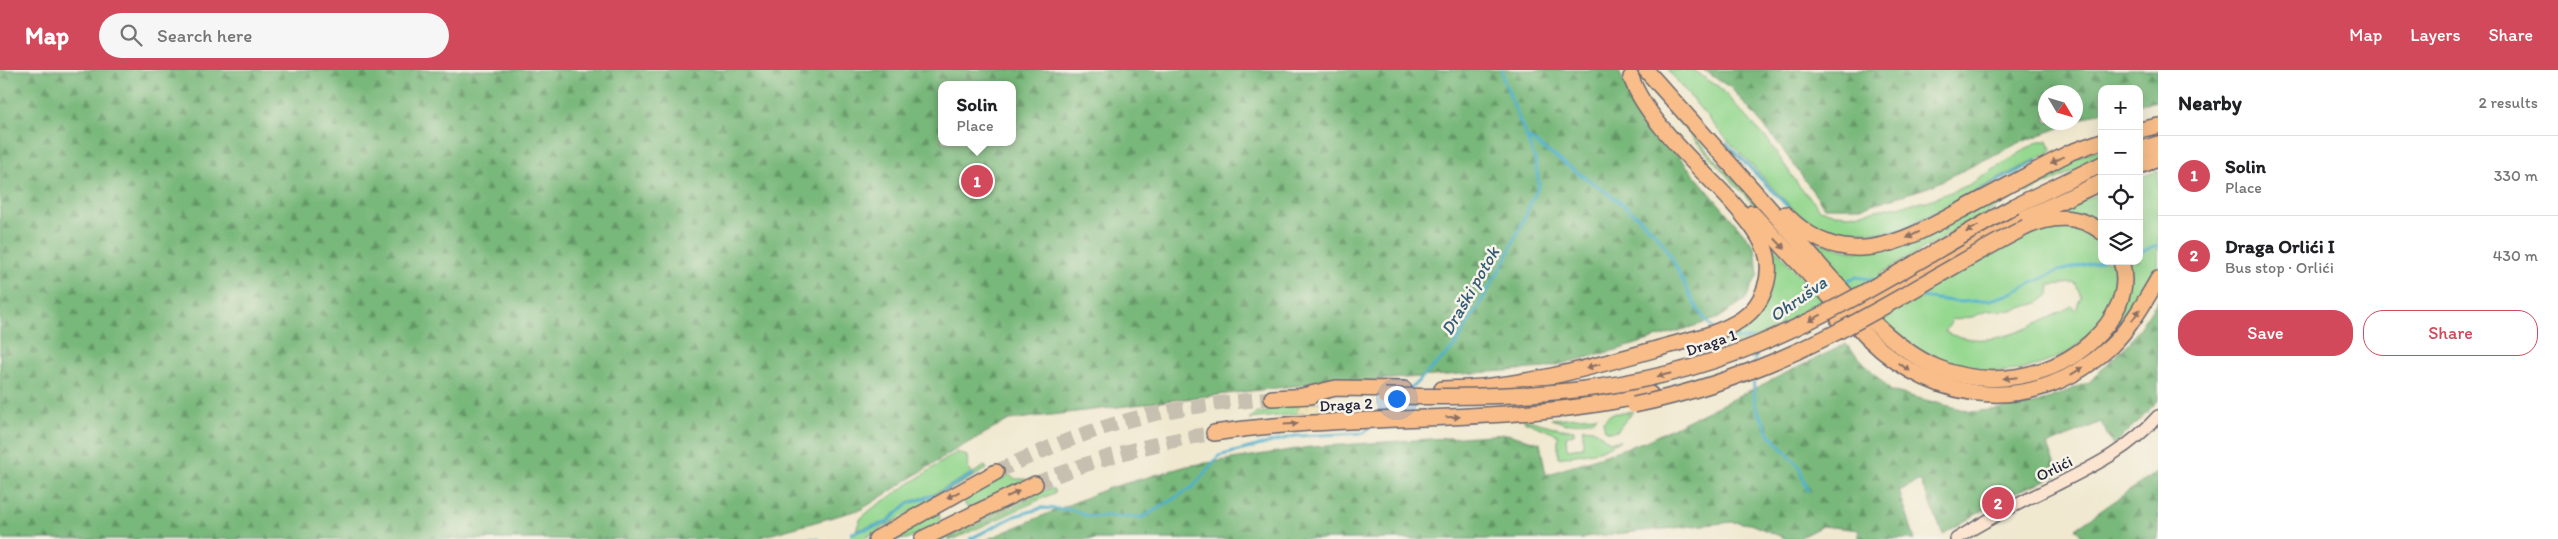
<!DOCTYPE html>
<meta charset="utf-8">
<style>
body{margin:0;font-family:Itim,sans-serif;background:#f6f6f6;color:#202124}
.controls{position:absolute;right:15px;top:15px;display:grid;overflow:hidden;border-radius:10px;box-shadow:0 5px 20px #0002}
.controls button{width:45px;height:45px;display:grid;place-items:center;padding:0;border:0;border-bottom:1px solid #e0e0e0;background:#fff;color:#202124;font:25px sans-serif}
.compass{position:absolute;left:2038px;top:15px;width:45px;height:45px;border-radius:50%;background:#fff;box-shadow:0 5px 20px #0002;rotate:128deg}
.you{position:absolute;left:1396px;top:328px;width:18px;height:18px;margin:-12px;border:4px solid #fff;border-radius:50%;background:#1a73e8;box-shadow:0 0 0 8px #1a73e833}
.badge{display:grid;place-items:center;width:32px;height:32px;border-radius:50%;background:#d1495b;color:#fff;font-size:16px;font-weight:700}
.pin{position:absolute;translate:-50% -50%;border:2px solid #fff;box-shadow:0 1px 5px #0006}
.popup{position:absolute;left:938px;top:11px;width:78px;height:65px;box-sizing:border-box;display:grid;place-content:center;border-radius:10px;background:#fff;filter:drop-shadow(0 1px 4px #0005);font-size:16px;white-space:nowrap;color:#757577}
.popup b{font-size:19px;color:#202124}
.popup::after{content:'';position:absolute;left:50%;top:100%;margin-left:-10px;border:10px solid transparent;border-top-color:#fff}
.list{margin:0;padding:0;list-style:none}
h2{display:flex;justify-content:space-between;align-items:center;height:65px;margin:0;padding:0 20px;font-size:21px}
h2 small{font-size:16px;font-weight:400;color:#757577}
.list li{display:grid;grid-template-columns:32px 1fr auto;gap:15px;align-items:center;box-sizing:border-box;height:80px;padding:0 20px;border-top:1px solid #e0e0e0}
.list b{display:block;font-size:19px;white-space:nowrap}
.list p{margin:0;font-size:16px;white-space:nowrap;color:#757577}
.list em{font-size:16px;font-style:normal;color:#757577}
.actions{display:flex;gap:10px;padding:15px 20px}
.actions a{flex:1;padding:11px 0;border:1px solid #d1495b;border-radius:20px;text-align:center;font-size:18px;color:#d1495b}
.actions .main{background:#d1495b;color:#fff}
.icon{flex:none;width:28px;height:28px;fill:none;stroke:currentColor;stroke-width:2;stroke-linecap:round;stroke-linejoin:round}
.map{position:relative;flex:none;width:2158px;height:469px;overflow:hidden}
header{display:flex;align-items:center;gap:30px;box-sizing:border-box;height:70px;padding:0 25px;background:#d1495b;color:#fff}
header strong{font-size:24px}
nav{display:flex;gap:28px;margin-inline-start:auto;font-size:18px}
.search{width:350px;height:45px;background:#f6f6f6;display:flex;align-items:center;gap:12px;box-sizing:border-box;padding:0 18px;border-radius:28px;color:#757577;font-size:19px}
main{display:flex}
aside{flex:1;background:#fff}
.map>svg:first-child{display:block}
</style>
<header>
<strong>Map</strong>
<div class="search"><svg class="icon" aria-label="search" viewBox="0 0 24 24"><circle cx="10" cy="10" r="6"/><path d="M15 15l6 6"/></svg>Search here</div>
<nav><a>Map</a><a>Layers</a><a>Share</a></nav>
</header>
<main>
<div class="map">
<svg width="2158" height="469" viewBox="0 0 2158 469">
<defs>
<pattern id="forest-firs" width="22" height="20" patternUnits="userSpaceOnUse" patternTransform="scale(1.25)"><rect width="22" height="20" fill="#78b87a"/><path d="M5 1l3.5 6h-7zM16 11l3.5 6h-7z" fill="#629565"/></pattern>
<pattern id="sand-dots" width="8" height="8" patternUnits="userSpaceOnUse" patternTransform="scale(1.25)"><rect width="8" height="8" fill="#eeda9e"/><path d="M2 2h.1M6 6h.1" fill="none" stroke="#ccbb89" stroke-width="1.8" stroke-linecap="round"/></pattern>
</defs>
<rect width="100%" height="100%" fill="#f7f3e8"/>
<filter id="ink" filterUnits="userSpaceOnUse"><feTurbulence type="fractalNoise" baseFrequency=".02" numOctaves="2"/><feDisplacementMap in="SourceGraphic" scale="10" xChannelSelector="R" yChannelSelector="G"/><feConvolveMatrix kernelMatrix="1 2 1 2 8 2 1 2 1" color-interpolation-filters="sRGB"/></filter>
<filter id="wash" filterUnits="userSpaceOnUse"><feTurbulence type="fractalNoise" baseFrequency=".0096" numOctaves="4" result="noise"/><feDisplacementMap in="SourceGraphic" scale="20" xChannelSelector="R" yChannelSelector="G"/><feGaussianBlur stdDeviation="1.12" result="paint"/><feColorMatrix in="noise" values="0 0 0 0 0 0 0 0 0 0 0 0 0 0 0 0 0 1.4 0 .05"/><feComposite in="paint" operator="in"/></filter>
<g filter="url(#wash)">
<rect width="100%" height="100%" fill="#f0e8cf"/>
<g fill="#95d890" stroke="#5c7d66" fill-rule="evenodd">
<polygon points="1636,0 1639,0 1675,45 1813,196 1811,198 1655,26"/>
<polygon points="1668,0 1693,0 1719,17 1767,69 1799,116 1820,139 1835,144 1849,145 1927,131 1969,115 2039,71 2048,71 2052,81 1908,156 1881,163 1865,161 1836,163 1808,151 1791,137 1719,61"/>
<path d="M2102 77V88L2027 123 2026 121 1878 205 1917 223 2042 157 2067 154 2069 136 2102 123V191H2139V108L2158 101V194L2122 250 2103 271 2093 262C2085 268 2077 276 2069 281 2029 306 1973 309 1931 288 1914 280 1900 265 1885 253L1864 275 1825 234 1757 267 1721 280 1702 273 1751 249 1770 172 1805 212 1829 190 1806 170 1857 182ZM2075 213 2081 226 2076 240 2072 236C2031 257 1991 282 1945 262L1953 249 1972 247 1987 241 2014 240 2038 233 2049 225 2050 215Z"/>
<polygon points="1297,333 1299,337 1296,344 1249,349 1257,343 1267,342 1268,340 1264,336"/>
<polygon points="1633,341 1617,361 1610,362 1605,360 1603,351 1611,344"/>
<polygon points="1597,346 1594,350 1567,354 1551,349"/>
<polygon points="1524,349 1561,359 1574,360 1574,364 1566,366 1567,379 1583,377 1583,358 1593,359 1610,372 1620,371 1599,381 1558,388 1558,365 1524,351"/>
<polygon points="957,382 967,386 968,399 972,403 934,424 908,432 885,452 856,460 861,448 873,438"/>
<polygon points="985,396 987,399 863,469 852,469 851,464 886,454 909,434 935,426 974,405 973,403"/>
<polygon points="1009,405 1015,409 1026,409 1026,411 970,438 966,436 962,429"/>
<polygon points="1047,419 1053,419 1056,422 954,469 948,469 1035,427 1035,424"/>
<polygon points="1031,424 1032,426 943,469 936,469"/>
<polygon points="935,443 940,446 939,453 907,469 890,469"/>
</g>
<g fill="url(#forest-firs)" stroke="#4d6d5a" fill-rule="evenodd">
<path d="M0 0H1618L1635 34 1755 177 1758 204 1745 230 1717 249 1620 279 1545 298 1293 316 1009 350 955 380 862 439 754 469H0ZM942 15H1012V72H942Z"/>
<polygon points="1703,0 2158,0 2158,31 2139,34 2139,19 2102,19 2102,41 2076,51 2076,22 2046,22 2046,52 2072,53 2021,72 1929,117 1863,137 1824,137 1775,69 1731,18"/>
<polygon points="2158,230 2158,331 2113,376 2101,352 2047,375 2059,405 2009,425 1943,464 1920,410 1899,421 1915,469 1859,469 1859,460 1822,456 1797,469 1787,469 1750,454 1733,452 1584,467 1584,469 988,469 1106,419 1187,396 1310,377 1507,364 1540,373 1546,405 1646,371 1846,274 1891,321 1972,342 2033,335 2089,312 2130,272"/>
<polygon points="2158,401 2158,469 2083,469 2076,458"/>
</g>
<polygon fill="url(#sand-dots)" stroke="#887e6c" points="1312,332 1360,333 1364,341 1296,344 1299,337 1297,333"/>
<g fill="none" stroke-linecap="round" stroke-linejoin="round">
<g stroke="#4eb1cd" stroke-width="3">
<path d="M1528 67C1567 98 1618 125 1653 161 1679 189 1686 232 1713 258"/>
<polyline points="1726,73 1791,140"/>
<polyline points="1800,147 1823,160 1842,165 1885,165 1912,156 2037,91"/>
<polyline points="2139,182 2158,176"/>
<polyline points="1843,214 1856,207 1877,210"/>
<polyline points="1913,226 1960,232 1990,230 2007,225 2058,201 2102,191"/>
<polyline points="1800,248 1824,228"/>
<polyline points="1722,265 1725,268 1752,269"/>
<polyline points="1754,294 1757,280"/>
<polyline points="1753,305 1755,335 1770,365 1798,395 1808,420"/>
<polyline points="1409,320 1454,277 1505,191 1539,115 1535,89 1503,8 1503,0"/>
<polyline points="1384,344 1397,331"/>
<polyline points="852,463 886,453 909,433 936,425 973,404"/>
<polyline points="795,469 818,469"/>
<polyline points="970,469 1015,446 1042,438 1072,440 1088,446 1144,447 1193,417 1219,386 1295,366 1364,363 1372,355"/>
</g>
</g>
</g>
<g filter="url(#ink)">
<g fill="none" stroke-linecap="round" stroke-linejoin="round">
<g stroke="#c7c0b1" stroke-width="15" stroke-dasharray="15 8" stroke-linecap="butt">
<path d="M996 402C1048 377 1101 355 1158 343 1195 335 1234 332 1272 328"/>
<path d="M1035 414C1093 389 1152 373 1214 363"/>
</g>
<defs>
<path id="secondary" d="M1956 469C1988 449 2021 432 2054 416 2094 396 2128 380 2158 346"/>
<g id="highway">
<path d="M1646 0C1695 55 1744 109 1792 164 1830 206 1884 275 1936 297 1987 319 2050 309 2091 272 2114 251 2131 222 2121 191"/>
<polyline points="2139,60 2158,56"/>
<polyline points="2139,80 2158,74"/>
<polyline points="2139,96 2158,89"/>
<polyline points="2015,136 2102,94"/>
<path d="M1752 143 1868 268C1937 336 2036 346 2110 277 2130 258 2144 233 2158 209"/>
<path d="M1785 144C1847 207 1906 170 1969 136 2003 118 2037 100 2071 82L2102 71"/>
<path d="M2026 157C2053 145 2078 144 2102 162"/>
<polyline points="1839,252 2022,149 2102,112"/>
<path d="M1442 319C1516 319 1589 298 1660 278 1687 270 1718 265 1742 249 1764 234 1774 204 1765 179 1757 160 1743 145 1730 130 1699 97 1645 49 1631 7"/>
<polyline points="1302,326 1336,318 1404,319"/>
<polyline points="1272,328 1311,326"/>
<path d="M1214 363C1359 341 1507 357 1650 324"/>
<polyline points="876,469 996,402"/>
<polyline points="922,469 1035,414"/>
</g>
</defs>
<use href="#secondary" stroke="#6a676f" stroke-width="14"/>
<use href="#highway" stroke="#6a676f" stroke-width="18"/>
<use href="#secondary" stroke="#fce5d0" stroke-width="11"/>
<use href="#highway" stroke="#f8bd89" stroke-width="15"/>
<defs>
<g id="highway-bridge">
<path d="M1385 326C1516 328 1632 326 1756 275 1847 238 1929 183 2015 136"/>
<path d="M1634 335C1700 321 1763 299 1823 269 1892 235 1957 192 2026 157"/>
</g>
</defs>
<use href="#highway-bridge" stroke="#6a676f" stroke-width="18" stroke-linecap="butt"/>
<use href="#highway-bridge" stroke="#f8bd89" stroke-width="15"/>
</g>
<defs><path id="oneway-solid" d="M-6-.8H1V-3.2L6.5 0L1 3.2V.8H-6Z" transform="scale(1.25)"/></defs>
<g fill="#8d7062">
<use href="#oneway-solid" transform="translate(2057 90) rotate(153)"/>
<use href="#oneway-solid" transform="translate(1972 159) rotate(150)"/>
<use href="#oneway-solid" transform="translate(1913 165) rotate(154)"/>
<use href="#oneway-solid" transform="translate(1780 174) rotate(47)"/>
<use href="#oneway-solid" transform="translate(2136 245) rotate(-55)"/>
<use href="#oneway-solid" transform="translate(1815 248) rotate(153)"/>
<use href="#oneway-solid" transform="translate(1593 296) rotate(166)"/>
<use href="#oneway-solid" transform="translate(1904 297) rotate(33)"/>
<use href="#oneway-solid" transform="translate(2077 301) rotate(-31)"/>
<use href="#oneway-solid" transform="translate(1664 305) rotate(166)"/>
<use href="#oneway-solid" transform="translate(2010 308) rotate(174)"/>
<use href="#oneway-solid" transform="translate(1453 347) rotate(-1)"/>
<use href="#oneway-solid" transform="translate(1291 354) rotate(-4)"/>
<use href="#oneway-solid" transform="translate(1013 424) rotate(-25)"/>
<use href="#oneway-solid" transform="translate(953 425) rotate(152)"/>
</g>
</g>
<g text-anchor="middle" stroke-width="5" stroke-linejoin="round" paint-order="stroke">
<g font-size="16" fill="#22223b" stroke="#f7f3e8">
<text transform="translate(1711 272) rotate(-19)" y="6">Draga 1</text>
<text transform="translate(1346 334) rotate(-3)" y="6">Draga 2</text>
<text transform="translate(2054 398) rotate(-26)" y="6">Orlići</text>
</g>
<g font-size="18" font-style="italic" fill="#345b75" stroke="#f7f3e8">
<text transform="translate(1470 221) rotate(-60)" y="6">Draški potok</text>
<text transform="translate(1798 229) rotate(-35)" y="6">Ohrušva</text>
</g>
</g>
</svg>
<div class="controls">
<button>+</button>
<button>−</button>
<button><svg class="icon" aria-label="locate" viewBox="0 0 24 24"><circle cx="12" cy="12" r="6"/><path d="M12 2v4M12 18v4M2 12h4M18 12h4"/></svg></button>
<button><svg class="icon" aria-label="layers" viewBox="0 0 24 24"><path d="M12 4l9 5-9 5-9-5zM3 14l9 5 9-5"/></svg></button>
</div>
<svg class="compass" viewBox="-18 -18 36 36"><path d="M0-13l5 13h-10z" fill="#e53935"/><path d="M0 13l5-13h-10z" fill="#757577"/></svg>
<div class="you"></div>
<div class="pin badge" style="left:977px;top:111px">1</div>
<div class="popup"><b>Solin</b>Place</div>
<div class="pin badge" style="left:1998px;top:433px">2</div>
</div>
<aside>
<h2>Nearby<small>2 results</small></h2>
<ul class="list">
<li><span class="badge">1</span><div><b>Solin</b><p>Place</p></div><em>330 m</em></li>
<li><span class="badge">2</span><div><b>Draga Orlići I</b><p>Bus stop · Orlići</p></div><em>430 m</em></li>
</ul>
<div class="actions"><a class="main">Save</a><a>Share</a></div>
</aside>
</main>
